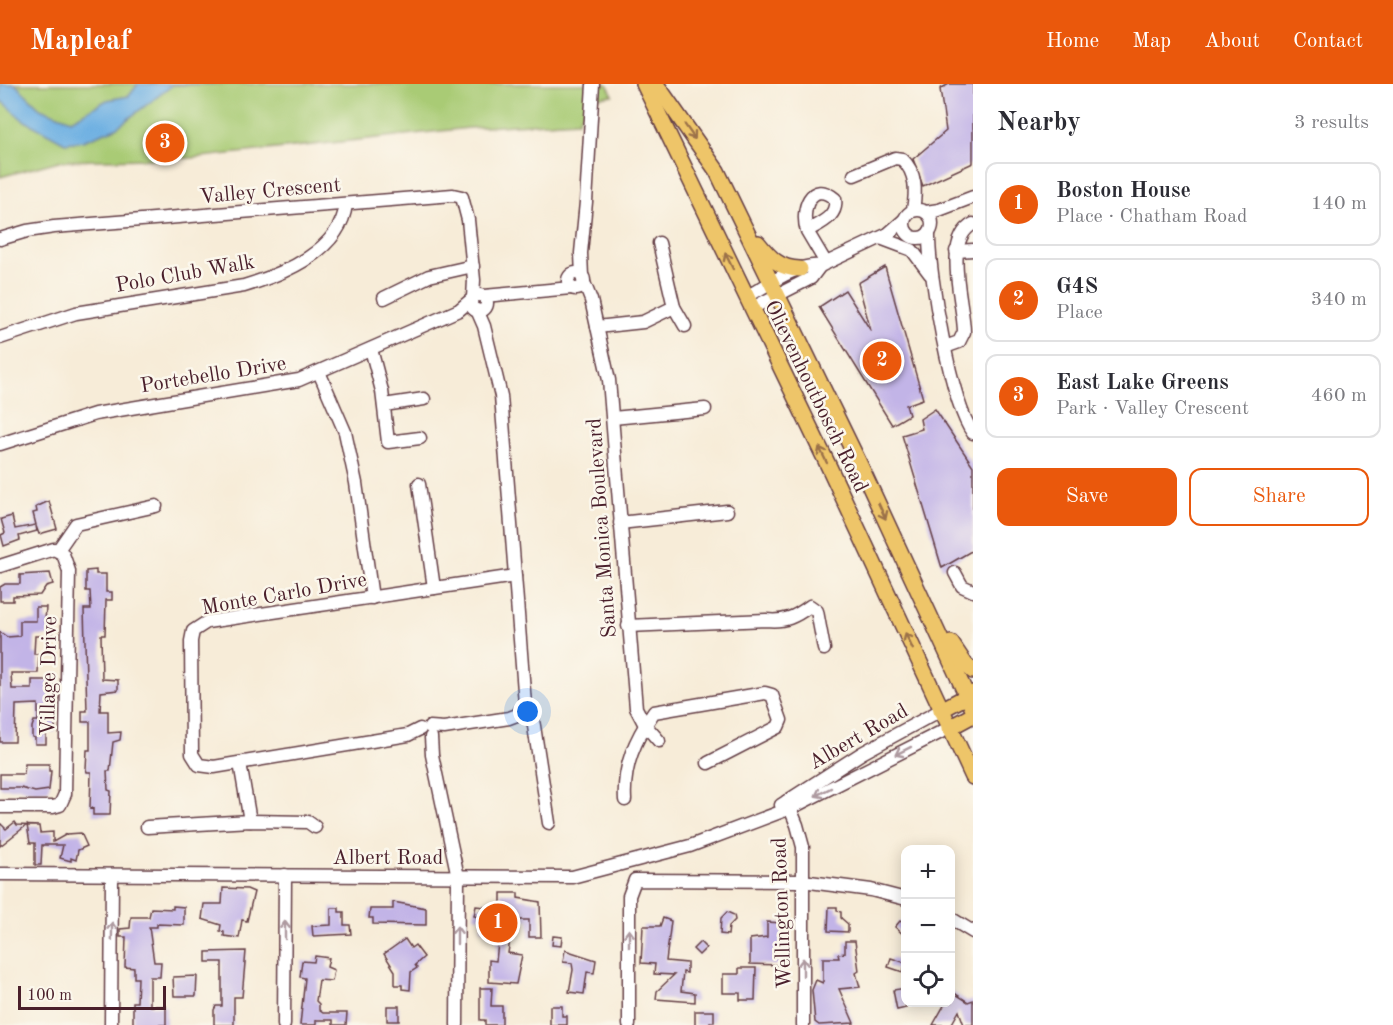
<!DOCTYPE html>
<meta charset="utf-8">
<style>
body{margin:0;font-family:"Old Standard TT",serif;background:#f7f7f7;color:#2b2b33}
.controls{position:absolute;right:18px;bottom:18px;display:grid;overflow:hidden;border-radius:12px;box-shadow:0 3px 15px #0003}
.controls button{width:54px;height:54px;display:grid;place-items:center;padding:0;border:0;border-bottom:2px solid #e1e1e2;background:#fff;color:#2b2b33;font:30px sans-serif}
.scale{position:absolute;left:18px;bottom:15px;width:148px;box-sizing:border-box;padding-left:6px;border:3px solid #4a1f2b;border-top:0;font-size:16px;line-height:21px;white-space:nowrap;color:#4a1f2b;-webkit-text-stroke:4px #fbf7ec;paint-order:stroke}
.you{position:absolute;left:528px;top:628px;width:21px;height:21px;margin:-15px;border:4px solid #fff;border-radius:50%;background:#1a73e8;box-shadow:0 0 0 9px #1a73e833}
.badge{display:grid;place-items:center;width:39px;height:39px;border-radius:50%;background:#ea580c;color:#fff;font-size:20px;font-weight:700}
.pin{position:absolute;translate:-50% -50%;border:3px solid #fff;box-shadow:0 2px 6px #0006}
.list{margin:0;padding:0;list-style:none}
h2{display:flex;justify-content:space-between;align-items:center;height:78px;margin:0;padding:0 24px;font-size:26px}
h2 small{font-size:20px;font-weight:400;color:#7c7c81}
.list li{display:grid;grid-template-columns:39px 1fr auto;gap:18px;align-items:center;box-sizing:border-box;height:84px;margin:0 12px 12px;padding:0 12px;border:2px solid #e1e1e2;border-radius:12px}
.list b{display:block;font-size:22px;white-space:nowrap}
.list p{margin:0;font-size:20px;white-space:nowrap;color:#7c7c81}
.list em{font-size:20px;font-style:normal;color:#7c7c81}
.actions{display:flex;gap:12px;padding:18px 24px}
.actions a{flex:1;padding:14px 0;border:2px solid #ea580c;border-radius:12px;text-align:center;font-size:21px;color:#ea580c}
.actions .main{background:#ea580c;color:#fff}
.icon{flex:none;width:33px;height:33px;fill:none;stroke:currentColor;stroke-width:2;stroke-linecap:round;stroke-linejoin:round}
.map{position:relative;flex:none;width:973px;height:941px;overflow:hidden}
header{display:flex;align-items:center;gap:36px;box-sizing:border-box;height:84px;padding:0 30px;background:#ea580c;color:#fff}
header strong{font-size:28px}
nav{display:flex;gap:33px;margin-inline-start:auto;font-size:21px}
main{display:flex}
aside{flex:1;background:#fff}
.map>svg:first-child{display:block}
</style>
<header>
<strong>Mapleaf</strong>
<nav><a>Home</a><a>Map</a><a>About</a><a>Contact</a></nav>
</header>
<main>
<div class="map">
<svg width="973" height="941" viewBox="0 0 973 941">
<rect width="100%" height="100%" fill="#fbf7ec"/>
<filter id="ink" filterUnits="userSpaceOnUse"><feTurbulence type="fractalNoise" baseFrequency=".0167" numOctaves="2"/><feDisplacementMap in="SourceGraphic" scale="12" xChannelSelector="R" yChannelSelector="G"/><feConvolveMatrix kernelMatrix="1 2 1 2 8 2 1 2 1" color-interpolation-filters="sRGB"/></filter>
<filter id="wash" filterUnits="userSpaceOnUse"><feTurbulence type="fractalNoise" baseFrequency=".008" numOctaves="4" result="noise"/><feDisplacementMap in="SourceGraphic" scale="24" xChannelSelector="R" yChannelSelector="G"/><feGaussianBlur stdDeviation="1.35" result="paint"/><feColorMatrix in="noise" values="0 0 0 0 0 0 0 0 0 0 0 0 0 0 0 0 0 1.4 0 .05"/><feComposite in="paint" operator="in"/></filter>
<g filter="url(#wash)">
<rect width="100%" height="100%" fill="#f7ecd8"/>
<polygon fill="#a9cb74" stroke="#7a7550" stroke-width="1.5" points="0,0 607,0 613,11 593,14 592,11 578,37 469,44 192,74 59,77 0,93"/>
<polygon fill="#6eb0e2" stroke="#5c6886" stroke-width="1.5" points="0,0 15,0 40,24 71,36 107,16 129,12 138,0 215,0 173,1 116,44 83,57 65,59 23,36 0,16"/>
<g id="blocks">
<g fill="#c2b4e7">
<polygon points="949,0 973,0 973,79 923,102 913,75 946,47 940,5"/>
<polygon points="885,183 923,315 906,321 909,331 892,341 819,223 845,206 871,247 858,199"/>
<polygon points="935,325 973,382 973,466 942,484 902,351 922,345 920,335"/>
<polygon points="49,417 57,445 39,450 36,442 37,447 19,452 20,456 4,462 1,451 5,449 1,435 12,432 15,445 36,441 33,429 37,428 36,423"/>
<polygon points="96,486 96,490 106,490 106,508 112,508 112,516 106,516 105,551 101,551 102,595 118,596 118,606 101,608 100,627 108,627 108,649 121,648 120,656 113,658 110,687 107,687 108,706 111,707 110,731 93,731 93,724 90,725 91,688 87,688 86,685 87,666 90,666 90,638 82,638 82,627 87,627 84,525 91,525 90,507 86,507 86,487"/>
<polygon points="50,489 53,500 46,502 40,511 13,512 13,517 0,517 0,503 5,500 20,500 20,491"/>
<polygon points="36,523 46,523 45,537 52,537 52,552 35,552 34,570 39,570 38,589 11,589 12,605 32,605 32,596 54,596 54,606 51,606 50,612 50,634 55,634 55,648 46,648 46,660 35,660 35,654 32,653 32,643 34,637 38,637 38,620 16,621 15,658 0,658 0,548 7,553 20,552 20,537 36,537"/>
<polygon points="25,680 49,680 49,687 51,687 49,706 35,708 21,704 0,704 0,690 24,690"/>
<polygon points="15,738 17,741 39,742 40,749 53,748 53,758 67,750 81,749 87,762 78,766 76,776 71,774 71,777 60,774 63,761 42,761 41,781 35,781 35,759 30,759 27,741 0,762 0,739 6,745"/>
<polygon points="223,804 247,805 254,808 247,837 242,836 239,854 224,852 224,848 220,847 221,841 202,835 204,820 222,820"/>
<polygon points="501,809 518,809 518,814 540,818 541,853 529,853 529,836 513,836 508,869 522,871 516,900 489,898 489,876 496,877 498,859 495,854 496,847 481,845 483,834 474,832 476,822 494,824 495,820 501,821"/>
<polygon points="393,818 426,824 426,841 373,840 373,834 369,834 370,825 393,825"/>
<polygon points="173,822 184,823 184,841 157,840 157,843 149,843 154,878 161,878 160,893 150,893 150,922 166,922 166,941 133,941 133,918 137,918 138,894 134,894 134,884 125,883 126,853 120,853 120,845 130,844 131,833 149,833 151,824 173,825"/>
<polygon points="829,823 837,823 837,827 841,828 841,834 848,840 848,848 828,847"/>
<polygon points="331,824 339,824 339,828 344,828 344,841 350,841 351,850 313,852 312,842 331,841"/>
<polygon points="727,828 734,831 735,836 729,842 728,851 720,850 721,834"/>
<polygon points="663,834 671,837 666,877 687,879 687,889 683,888 681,907 695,909 695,918 656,915 657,907 674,891 654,890 655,880 641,879 643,842 660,842"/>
<polygon points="900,837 906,841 906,853 895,843"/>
<polygon points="767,838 782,839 780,881 750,880 750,855 767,853"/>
<polygon points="553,852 562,853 561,862 552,861"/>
<polygon points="405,855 411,864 415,861 424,873 415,881 417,884 411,888 410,906 402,905 402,901 395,901 395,887 384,870"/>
<polygon points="845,857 855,857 859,887 856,889 860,903 839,905 854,939 819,941 815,938 812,906 816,896 823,899 823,874 839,874 838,870 845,869"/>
<polygon points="700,858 706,864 699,871 693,865"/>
<polygon points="565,866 596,876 594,889 587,888 584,910 569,908 573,886 572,879 563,878"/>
<polygon points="246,867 242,913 234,913 234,941 214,941 214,926 216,922 222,922 222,878 206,878 206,868"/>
<polygon points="315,872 329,874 327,883 334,886 332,897 319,896 316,917 319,920 319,926 323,929 347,929 346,941 333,941 333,936 316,936 316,941 300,941 305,894 300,893 302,877 314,878"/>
<polygon points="891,874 906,879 903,888 888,883"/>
<polygon points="739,884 756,884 755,916 740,916 740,909 723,909 723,890 739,890"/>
<polygon points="197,892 196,912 174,912 173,893"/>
<polygon points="480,904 492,904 491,922 502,922 502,941 485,941 485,936 480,936"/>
<polygon points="906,904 906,924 897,926 893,906"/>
<polygon points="951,907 968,918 973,916 973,941 964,941 959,927 951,941 933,941 946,918 951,918"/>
<rect x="387" y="922" width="12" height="15"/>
<polygon points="550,922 562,922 562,932 567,932 567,941 550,941"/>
<polygon points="695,927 714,927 714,938 710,938 710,941 695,941"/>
</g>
</g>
</g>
<g filter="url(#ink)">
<use href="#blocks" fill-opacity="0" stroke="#643e45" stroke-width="1.5"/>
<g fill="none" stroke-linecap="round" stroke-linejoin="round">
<defs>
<g id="minor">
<path d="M854 91 895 74 902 75C917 89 916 108 913 126"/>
<circle cx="918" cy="140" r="14"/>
<polyline points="926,128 939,126 973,113"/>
<path d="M807 147C800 126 811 94 835 115 838 133 820 139 807 147L826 179"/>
<path d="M929 149C928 188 951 320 973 349"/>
<polyline points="880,154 912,166 930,190"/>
<polyline points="0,155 27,147 54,143 453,111 462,113 468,136 474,196 473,214"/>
<polyline points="659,159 674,223 685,242"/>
<polyline points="956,167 973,166"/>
<circle cx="576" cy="197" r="8"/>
<polyline points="582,193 581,169 586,118 593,0"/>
<polyline points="583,196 591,216 609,296 636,624 645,641 659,657"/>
<circle cx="479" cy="219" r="8"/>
<polyline points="484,212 571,204"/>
<path d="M746 213C767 202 796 179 820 182L888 150 904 136"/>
<polyline points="384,214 429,192 473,182"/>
<polyline points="752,224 811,194 820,182"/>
<polyline points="597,243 643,238 674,223"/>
<path d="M0 254 76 229 244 202C284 190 341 166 346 120"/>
<path d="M945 263 959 258 964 248C964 219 942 157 973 140"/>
<polyline points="371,265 382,307 388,358 420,354"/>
<polyline points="319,288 345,348 356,399 372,514"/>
<polyline points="384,321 424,315"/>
<polyline points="613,334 705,325"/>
<polyline points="0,360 95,330 299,296 459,226 472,215"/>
<polyline points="419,400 434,504"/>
<polyline points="620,439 727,427"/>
<polyline points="58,466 76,440 156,422"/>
<polyline points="0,482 54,465 63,470 69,487 65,710 60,721 53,723 0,723"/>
<polyline points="955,489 962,502 973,507"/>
<path d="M628 542 766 536C785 538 795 533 810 522L817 527 824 565"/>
<polyline points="523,623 532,632 534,642 549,739"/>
<polyline points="430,643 444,644 509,634 517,631 525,620 501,312 484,242 477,226"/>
<polyline points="420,645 408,651 214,683 199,681 192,670 191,557 193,547 207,538 515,492"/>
<polyline points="431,653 432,671 458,793 457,941"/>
<polyline points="240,679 250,737"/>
<path d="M625 716C623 682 635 655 654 628L765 609 772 611 781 636 778 643 708 679"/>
<polyline points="787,717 797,741 803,763 803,941"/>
<polyline points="781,721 862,669 941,626"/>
<polyline points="147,743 250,737 308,738 315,743"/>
<polyline points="0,790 572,793 690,762 791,724 949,644"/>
<polyline points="950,834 973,848"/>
<polyline points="111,941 112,791"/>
<polyline points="284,941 285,791"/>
<polyline points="629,941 629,812 635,796 802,797 871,806 906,815"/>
</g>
<g id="major">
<polyline points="644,0 829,383 973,693"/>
<polyline points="656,0 717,87 859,379 973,625"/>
<path d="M758 159C770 174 780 185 800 185"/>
<polyline points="951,559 965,580 973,587"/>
<polyline points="941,626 973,609"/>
<polyline points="949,644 973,631"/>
</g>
</defs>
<use href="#minor" stroke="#643e45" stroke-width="15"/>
<use href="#major" stroke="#643e45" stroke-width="18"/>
<use href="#minor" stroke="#fff" stroke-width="12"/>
<use href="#major" stroke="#eec569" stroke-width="15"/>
</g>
<defs><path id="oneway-shaft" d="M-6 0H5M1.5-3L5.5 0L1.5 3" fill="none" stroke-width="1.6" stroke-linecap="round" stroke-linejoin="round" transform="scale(1.5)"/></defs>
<g stroke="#9c724a">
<use href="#oneway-shaft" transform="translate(690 48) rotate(55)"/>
<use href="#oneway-shaft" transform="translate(729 177) rotate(-116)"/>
<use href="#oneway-shaft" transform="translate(823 371) rotate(-116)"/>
<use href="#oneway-shaft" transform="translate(882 427) rotate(65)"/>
<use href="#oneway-shaft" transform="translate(909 557) rotate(-115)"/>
</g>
<g stroke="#ae9aa0">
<use href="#oneway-shaft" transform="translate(903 667) rotate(153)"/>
<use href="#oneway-shaft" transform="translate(823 708) rotate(153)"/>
<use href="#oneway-shaft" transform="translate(285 846) rotate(-90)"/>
<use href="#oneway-shaft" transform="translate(112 847) rotate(-89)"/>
<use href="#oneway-shaft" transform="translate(457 851) rotate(-90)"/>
<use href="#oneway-shaft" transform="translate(629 854) rotate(-90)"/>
<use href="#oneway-shaft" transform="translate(803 883) rotate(-90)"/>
</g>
</g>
<g text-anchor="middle" stroke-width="5" stroke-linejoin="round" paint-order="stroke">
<g font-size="21" fill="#4a1f2b" stroke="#fbf7ec">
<text transform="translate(270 106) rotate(-5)" y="7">Valley Crescent</text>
<text transform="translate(185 189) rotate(-10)" y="7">Polo Club Walk</text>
<text transform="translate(213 290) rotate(-9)" y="7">Portebello Drive</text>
<text transform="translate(817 312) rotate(64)" y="7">Olievenhoutbosch Road</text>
<text transform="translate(601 444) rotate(-94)" y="7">Santa Monica Boulevard</text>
<text transform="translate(284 509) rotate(-10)" y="7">Monte Carlo Drive</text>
<text transform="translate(48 592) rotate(-89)" y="7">Village Drive</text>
<text transform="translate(858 652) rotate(-30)" y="7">Albert Road</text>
<text x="388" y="780">Albert Road</text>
<text transform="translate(781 829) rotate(-92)" y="7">Wellington Road</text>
</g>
</g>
</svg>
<div class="controls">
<button>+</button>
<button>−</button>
<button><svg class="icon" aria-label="locate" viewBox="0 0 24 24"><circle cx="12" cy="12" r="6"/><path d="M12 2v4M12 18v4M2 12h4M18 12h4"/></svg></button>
</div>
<div class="scale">100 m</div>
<div class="you"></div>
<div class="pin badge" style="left:498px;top:839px">1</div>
<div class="pin badge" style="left:882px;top:277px">2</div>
<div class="pin badge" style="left:165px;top:59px">3</div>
</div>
<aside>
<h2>Nearby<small>3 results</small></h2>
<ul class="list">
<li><span class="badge">1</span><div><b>Boston House</b><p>Place · Chatham Road</p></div><em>140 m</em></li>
<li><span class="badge">2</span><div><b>G4S</b><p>Place</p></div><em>340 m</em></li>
<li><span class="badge">3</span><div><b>East Lake Greens</b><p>Park · Valley Crescent</p></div><em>460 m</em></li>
</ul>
<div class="actions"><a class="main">Save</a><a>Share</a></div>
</aside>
</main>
